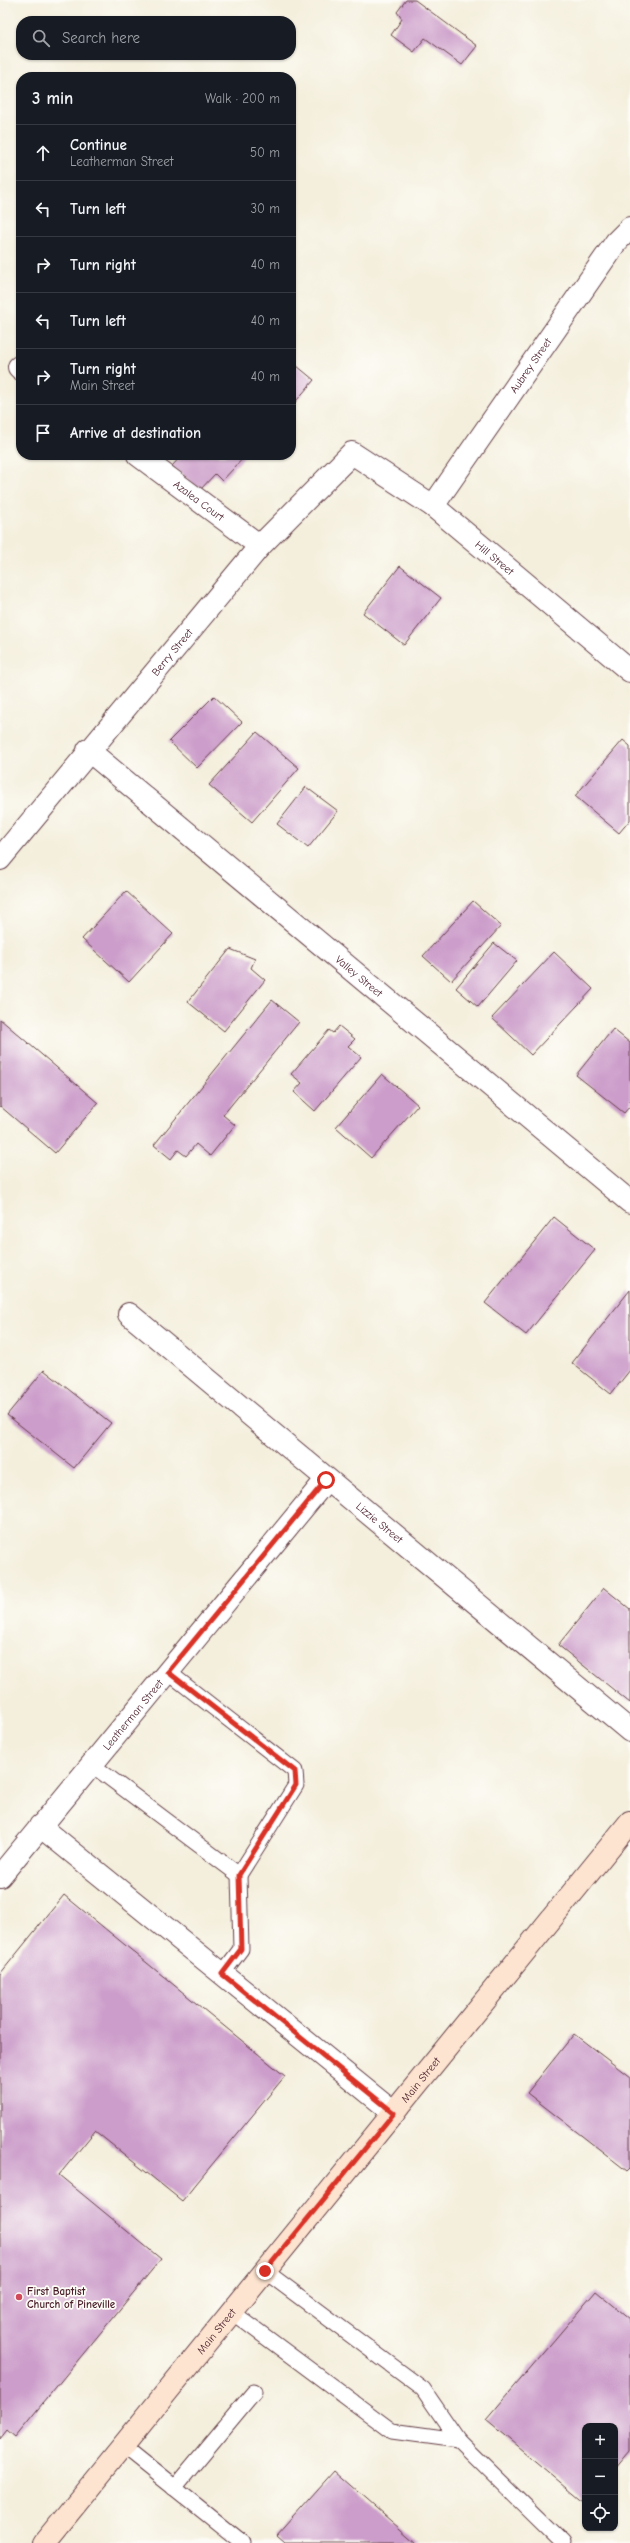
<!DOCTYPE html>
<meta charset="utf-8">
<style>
body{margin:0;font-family:"Comic Neue",sans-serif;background:#242831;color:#f1f3f6}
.controls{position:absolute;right:12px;bottom:12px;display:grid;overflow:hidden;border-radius:8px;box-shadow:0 1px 3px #0004}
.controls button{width:36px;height:36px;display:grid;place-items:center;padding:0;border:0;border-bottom:1px solid #363941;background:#171b24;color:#f1f3f6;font:20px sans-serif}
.stop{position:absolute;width:12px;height:12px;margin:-9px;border:3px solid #d93025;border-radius:50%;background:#fff}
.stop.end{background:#d93025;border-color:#fff;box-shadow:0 1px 4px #0008}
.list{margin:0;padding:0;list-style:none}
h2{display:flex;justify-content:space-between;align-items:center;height:52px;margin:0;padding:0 16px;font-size:17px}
h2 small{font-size:13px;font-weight:400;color:#9ea1a6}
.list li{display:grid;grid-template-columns:26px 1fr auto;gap:12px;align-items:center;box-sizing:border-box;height:56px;padding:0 16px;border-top:1px solid #363941}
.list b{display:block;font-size:15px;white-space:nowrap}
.list p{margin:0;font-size:13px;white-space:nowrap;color:#9ea1a6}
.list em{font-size:13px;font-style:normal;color:#9ea1a6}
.icon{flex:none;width:22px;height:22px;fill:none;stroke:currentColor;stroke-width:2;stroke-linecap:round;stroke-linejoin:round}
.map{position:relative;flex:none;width:630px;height:2543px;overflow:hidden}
.search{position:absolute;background:#171b24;box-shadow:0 1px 3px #0004;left:16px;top:16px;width:280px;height:44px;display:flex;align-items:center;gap:10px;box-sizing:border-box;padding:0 14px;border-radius:16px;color:#9ea1a6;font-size:15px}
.panel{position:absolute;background:#171b24;box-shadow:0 1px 3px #0004;left:16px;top:72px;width:280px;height:388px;border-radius:16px}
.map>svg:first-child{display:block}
</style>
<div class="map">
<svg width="630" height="2543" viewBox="0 0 630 2543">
<rect width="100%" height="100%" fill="#fdfcf7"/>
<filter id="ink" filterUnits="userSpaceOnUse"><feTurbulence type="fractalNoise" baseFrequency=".025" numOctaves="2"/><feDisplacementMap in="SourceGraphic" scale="8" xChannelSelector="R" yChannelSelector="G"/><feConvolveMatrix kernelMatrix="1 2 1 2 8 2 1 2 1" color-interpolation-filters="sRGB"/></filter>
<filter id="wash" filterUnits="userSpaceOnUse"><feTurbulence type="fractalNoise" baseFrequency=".012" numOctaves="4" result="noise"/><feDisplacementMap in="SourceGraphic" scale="16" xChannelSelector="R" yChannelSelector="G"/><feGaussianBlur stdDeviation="0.9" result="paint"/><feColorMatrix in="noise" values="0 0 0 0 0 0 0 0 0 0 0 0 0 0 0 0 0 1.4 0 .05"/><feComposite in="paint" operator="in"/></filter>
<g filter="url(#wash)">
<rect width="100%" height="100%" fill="#f4efdd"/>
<g id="blocks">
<g fill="#cc9dca">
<polygon points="406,0 415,0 477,46 462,65 425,38 414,52 391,35 402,19 397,12"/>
<polygon points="291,361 314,380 291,407"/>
<polygon points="182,455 246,455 222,481 215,474 200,490 172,466"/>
<polygon points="400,566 441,598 404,645 363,613"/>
<polygon points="214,696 242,722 197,768 169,741"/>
<polygon points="257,732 299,768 252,822 209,785"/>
<polygon points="623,740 630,746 630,820 619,833 575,796"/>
<polygon points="306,787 338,811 308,848 277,824"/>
<polygon points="126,891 173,934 129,982 82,939"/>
<polygon points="473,901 501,926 451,981 423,956"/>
<polygon points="494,943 517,961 478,1007 456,988"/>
<polygon points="230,949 255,959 251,968 265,980 224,1031 188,1002"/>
<polygon points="554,952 593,989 531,1055 492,1018"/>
<polygon points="272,1000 299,1022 223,1115 235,1125 210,1156 196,1144 186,1156 178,1150 171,1159 154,1145"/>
<polygon points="0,1019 98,1103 55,1153 0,1106"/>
<polygon points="339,1026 355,1039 348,1046 361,1057 315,1111 294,1092 302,1083 291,1074 329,1030 333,1033"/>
<polygon points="613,1029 630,1043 630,1106 624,1113 576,1075"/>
<polygon points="382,1074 418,1105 371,1158 336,1127"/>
<polygon points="554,1217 595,1250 526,1335 485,1303"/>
<polygon points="630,1290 630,1370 611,1394 572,1363"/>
<polygon points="44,1370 111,1423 74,1468 7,1415"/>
<polygon points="604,1588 630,1609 630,1703 558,1645"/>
<polygon points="64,1895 285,2076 182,2201 95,2131 59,2175 161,2259 15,2437 7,2430 0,2439 0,1974"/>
<polygon points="574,2034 630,2077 630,2168 627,2171 527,2093"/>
<polygon points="596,2291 630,2319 630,2451 615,2469 615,2426 585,2426 585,2503 486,2420"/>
<polygon points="334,2471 416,2543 284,2543 276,2536"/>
</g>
</g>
</g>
<g filter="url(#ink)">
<use href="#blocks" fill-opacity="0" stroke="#643e46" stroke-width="1"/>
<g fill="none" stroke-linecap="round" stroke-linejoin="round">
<defs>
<g id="service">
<polyline points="91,1764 239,1875 296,1785 295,1771 168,1672"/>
<polyline points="222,1974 241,1949 239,1875"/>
<polyline points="265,2271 423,2389 458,2440 563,2543"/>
<polyline points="232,2312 392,2431 458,2440"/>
<polyline points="122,2446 243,2543"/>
<polyline points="174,2488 254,2392"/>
</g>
<g id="minor">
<polyline points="19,367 21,369"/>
<path id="s1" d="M138 455 260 546"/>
<path id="s2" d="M433 506 616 242 630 228"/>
<path id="s3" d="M88 750 630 1202"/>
<path id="s4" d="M0 859 260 546 352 453 433 506 630 671"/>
<path id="s5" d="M129 1314 630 1731"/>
<polyline points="40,1826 394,2113"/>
<path id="s6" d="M0 1876 326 1480"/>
</g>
<g id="secondary">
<path id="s7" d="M44 2543 630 1822"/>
</g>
</defs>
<use href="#service" stroke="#643e46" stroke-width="17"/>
<use href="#minor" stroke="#643e46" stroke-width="24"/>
<use href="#secondary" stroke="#643e46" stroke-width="24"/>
<use href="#service" stroke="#fff" stroke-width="15"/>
<use href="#minor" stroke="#fff" stroke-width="22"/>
<use href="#secondary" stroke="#fde4d0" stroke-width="22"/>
</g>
</g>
<g fill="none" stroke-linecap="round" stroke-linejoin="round" filter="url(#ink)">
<polyline stroke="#d93025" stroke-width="5" points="265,2271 394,2113 222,1974 241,1949 239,1875 296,1785 295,1771 168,1672 326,1480"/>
</g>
<circle fill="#d1495b" stroke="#fdfcf7" stroke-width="1.5" cx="19" cy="2297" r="4"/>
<g text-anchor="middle" stroke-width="3.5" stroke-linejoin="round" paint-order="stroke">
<g font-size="11" fill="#4a1f2b" stroke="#fdfcf7">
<text dy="4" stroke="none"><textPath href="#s2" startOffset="171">Aubrey Street</textPath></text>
<text dy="4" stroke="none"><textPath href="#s1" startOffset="76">Azalea Court</textPath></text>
<text dy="4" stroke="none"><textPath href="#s4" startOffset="715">Hill Street</textPath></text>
<text dy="4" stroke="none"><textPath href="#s4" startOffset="269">Berry Street</textPath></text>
<text dy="4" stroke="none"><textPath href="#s3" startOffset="353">Valley Street</textPath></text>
<text dy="4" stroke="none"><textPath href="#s5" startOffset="326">Lizzie Street</textPath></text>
<text dy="4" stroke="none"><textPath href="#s6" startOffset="209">Leatherman Street</textPath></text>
<text dy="4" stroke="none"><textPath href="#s7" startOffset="597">Main Street</textPath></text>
<text dy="4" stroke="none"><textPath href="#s7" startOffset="273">Main Street</textPath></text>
</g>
<g font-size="11" font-weight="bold" fill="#4a1f2b" stroke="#fdfcf7" text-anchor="start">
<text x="27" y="2295">First Baptist<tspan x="27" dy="13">Church of Pineville</tspan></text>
</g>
</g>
</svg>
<div class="controls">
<button>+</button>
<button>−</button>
<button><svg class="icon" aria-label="locate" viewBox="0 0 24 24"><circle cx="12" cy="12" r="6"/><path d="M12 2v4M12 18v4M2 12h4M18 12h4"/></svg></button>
</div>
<div class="stop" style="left:326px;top:1480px"></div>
<div class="stop end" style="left:265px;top:2271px"></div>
<div class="search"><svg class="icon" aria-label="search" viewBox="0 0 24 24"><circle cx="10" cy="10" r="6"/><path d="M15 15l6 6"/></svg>Search here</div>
<section class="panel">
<h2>3 min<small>Walk · 200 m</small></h2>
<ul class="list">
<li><svg class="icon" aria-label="ahead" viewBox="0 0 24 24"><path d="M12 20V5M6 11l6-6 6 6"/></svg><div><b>Continue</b><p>Leatherman Street</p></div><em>50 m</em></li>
<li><svg class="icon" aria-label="left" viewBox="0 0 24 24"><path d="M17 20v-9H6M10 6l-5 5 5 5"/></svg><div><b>Turn left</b></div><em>30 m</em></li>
<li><svg class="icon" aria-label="right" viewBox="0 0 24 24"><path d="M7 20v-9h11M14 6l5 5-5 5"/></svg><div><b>Turn right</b></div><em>40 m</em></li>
<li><svg class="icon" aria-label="left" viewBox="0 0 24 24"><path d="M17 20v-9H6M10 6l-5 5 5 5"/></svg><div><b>Turn left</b></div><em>40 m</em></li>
<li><svg class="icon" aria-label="right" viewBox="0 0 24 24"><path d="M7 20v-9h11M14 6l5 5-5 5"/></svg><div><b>Turn right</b><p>Main Street</p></div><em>40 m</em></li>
<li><svg class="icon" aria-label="arrive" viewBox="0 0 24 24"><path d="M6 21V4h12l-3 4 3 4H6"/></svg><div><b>Arrive at destination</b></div></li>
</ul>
</section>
</div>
